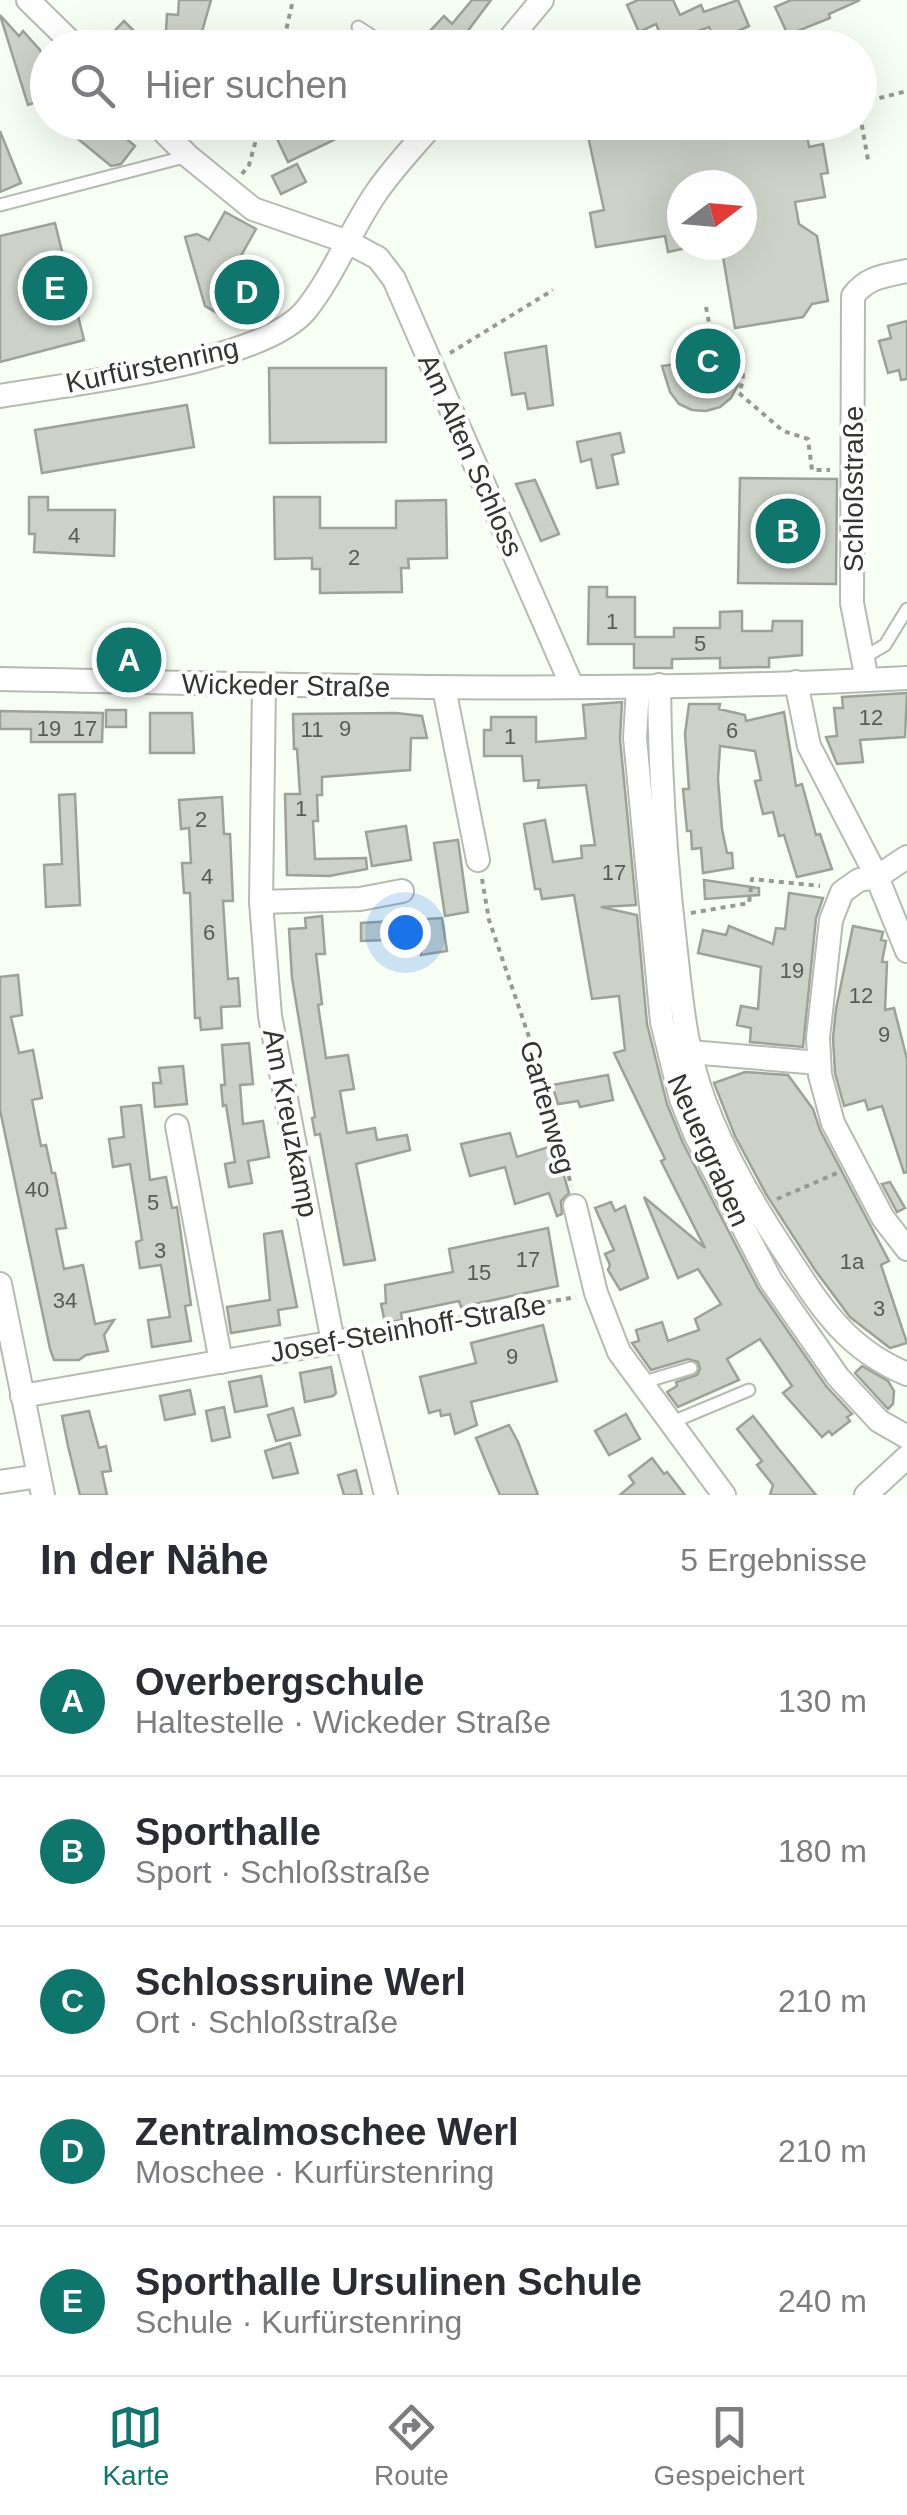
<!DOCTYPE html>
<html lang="de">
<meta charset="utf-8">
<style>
body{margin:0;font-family:Helvetica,sans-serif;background:#f7f7f7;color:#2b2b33}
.compass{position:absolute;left:667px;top:170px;width:90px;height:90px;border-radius:50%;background:#fff;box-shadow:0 10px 40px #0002;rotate:74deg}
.you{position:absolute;left:405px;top:932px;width:35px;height:35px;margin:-25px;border:8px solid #fff;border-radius:50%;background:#1a73e8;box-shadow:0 0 0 15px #1a73e833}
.badge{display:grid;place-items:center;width:65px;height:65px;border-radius:50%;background:#0f766e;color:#fff;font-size:32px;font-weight:700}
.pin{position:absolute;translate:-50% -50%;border:5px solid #fff;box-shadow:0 2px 10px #0006}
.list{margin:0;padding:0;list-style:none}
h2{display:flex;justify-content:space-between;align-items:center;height:130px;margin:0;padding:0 40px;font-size:42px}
h2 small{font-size:32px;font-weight:400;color:#7c7c81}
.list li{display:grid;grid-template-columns:65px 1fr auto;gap:30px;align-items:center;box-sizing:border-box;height:150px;padding:0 40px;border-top:2px solid #e1e1e2}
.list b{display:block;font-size:38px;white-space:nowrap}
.list p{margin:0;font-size:32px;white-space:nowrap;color:#7c7c81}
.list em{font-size:32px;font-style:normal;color:#7c7c81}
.icon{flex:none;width:55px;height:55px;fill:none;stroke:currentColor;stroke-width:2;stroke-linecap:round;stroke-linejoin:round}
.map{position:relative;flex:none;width:907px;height:1495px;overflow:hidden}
.search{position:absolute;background:#fff;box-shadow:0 10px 40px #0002;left:30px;right:30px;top:30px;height:110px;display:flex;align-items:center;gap:25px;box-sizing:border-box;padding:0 35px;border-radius:55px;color:#7c7c81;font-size:38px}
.sheet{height:880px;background:#fff}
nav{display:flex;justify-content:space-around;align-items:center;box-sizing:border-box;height:140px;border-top:2px solid #e1e1e2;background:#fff;font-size:28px;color:#7c7c81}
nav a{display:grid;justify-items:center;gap:5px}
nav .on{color:#0f766e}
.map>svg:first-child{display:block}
</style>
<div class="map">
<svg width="907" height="1495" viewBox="0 0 907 1495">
<rect width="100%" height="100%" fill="#f7fef4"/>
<g fill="#ccd2c8" stroke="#9ca298" stroke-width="2.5">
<polygon points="179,0 211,0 201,35 166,31 167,14 178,15"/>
<polygon points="472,0 491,0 455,48 414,48 444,16 452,24"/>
<polygon points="638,0 673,0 680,15 701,5 704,12 738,0 749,26 716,41 709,27 664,43 656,24 639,32 627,5"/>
<polygon points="791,0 860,0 829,14 830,18 788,35 775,7"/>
<polygon points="0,15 19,36 23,31 40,50 48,72 48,98 28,105"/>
<polygon points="124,21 151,48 98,48"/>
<polygon points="81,122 106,122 135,146 121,164 111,166 72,134"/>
<polygon points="269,122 371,122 288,162"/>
<polygon points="667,122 700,122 702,137 786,122 805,122 809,147 823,144 828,173 821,174 825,197 795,202 799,224 817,236 828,301 812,304 803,317 735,328 721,245 742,245 742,185 682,185 682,249 668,252 665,236 596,247 590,213 604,210 588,136"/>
<polygon points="0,131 21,183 0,192"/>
<polygon points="297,164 306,182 281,194 272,176"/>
<polygon points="225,212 256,229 237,263 271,282 250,319 221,305 217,313 205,306 185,237 197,234 209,240"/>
<polygon points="55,223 84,340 0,362 0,236"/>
<polygon points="907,321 907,379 901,380 899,370 888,373 879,341 891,338 888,326"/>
<polygon points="705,338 723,343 739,370 738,385 731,398 720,407 706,411 692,410 679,404 670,392 662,366 684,363 680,340"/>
<polygon points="546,346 553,405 528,409 525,393 512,395 505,353"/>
<polygon points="269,368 386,368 386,442 270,443"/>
<polygon points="187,405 194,447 42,473 35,430"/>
<polygon points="620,433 624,452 612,455 618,484 597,488 591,459 581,462 577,442"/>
<polygon points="740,478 837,479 836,584 738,583"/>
<polygon points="535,480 559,534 541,541 516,484"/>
<polygon points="29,497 48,497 48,510 115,510 114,556 34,552 35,534 29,534"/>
<polygon points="274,497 320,497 320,528 396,528 396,501 446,500 447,558 408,559 409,568 401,568 402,592 320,593 320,569 312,569 312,558 275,559"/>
<polygon points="589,587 607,587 607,597 635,597 635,637 674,637 674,628 720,628 720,612 742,611 742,631 772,631 773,621 802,621 802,655 769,658 769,667 720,668 720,658 672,659 672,668 634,668 634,644 588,644"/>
<polygon points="907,693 905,737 860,740 863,762 837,764 826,737 837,736 834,708 843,708 842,697"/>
<polygon points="622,702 620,739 636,905 601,907 637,915 647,1024 667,1104 683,1143 758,1288 826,1386 852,1414 847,1417 850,1421 832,1435 829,1431 822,1437 783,1393 792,1386 760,1339 727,1359 739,1380 678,1407 667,1392 677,1386 676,1382 697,1375 700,1369 698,1362 688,1359 651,1370 632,1343 639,1341 636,1330 662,1322 668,1341 699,1330 695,1319 721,1304 698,1269 678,1278 644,1197 705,1248 661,1161 665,1159 614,1053 625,1050 619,996 592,999 574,895 542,899 540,889 535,889 524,824 545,820 553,862 582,858 581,846 595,845 586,785 538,788 539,780 524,781 522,756 484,756 484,730 491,730 491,717 536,717 536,742 586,738 583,705"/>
<polygon points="689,704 720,704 719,709 745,715 746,721 784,712 796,786 802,784 816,835 820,834 832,869 797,877 784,835 779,836 773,812 763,814 755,781 761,780 755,751 720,746 718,779 722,829 727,853 732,853 733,868 703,873 701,848 692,849 691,831 687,831 683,789 689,789 685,734"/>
<rect x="106" y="710" width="20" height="17"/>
<polygon points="0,711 103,713 102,742 31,742 31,729 0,729"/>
<polygon points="150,713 192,713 194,753 150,753"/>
<polygon points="396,713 422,716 427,738 411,738 410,770 322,777 322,795 317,795 318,821 313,821 315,859 366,858 367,869 329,876 287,875 285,794 300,794 297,749 294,749 293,714"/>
<polygon points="75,794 80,905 46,907 44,865 62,864 59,795"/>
<polygon points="222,797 224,834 230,834 233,901 223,901 228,979 238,978 240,1006 221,1007 222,1028 201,1030 200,1018 195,1018 190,893 184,893 182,863 191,863 189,828 181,829 179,800"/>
<polygon points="406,826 411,860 372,866 366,832"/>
<polygon points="458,840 468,912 445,916 434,843"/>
<polygon points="704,880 759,888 759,895 705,899"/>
<polygon points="789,893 823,898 816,918 803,1047 750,1042 751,1028 737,1025 741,1006 758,1009 761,967 698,953 703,930 726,935 729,926 773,944 776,928 785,929"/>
<polygon points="322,916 325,954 316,954 322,1004 318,1005 326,1058 348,1055 354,1089 340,1091 347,1133 375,1128 377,1140 407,1135 410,1150 356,1164 375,1260 344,1265 320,1134 315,1135 312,1118 315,1117 292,978 289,929 306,928 305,918"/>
<polygon points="442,918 447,951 421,955 421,945 395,946 395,941 390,940 361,941 361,923"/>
<polygon points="853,926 883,932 881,940 886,941 882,962 887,962 885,1010 894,1008 907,1059 907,1172 904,1173 882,1106 868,1110 865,1100 844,1106 835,1073 833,1038 836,1009"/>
<polygon points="18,975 22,1015 11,1017 19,1053 33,1050 42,1098 32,1100 41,1146 46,1145 52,1173 55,1173 66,1228 56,1229 64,1269 83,1265 95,1324 114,1320 104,1335 108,1351 86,1355 79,1360 54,1360 50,1349 0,1110 0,977"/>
<polygon points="249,1043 253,1084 240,1085 243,1124 263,1121 269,1157 248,1161 252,1183 229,1187 225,1164 235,1162 226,1105 223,1106 221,1085 225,1085 222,1045"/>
<polygon points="183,1066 187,1104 155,1107 153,1083 161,1083 159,1068"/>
<polygon points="745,1072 788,1075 813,1109 820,1130 889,1261 881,1265 907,1343 890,1348 850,1317 815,1270 766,1194 735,1136 714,1083"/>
<polygon points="608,1075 613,1100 580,1107 578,1101 558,1104 552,1085"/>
<polygon points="141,1105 150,1180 166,1177 172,1208 177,1207 191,1305 185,1306 191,1341 152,1347 148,1320 170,1317 161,1265 140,1268 136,1242 142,1240 130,1164 113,1167 109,1139 124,1137 121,1107"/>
<polygon points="510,1133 517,1157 555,1145 569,1193 561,1201 562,1214 557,1216 549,1193 515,1204 505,1167 470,1176 461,1144"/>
<polygon points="890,1182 905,1208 897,1212 882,1184"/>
<polygon points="611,1202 615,1211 625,1206 648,1278 620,1290 608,1270 610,1265 605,1254 614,1250 595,1208"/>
<polygon points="548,1228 558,1286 461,1307 459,1301 401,1313 402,1320 385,1323 381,1304 386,1303 385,1285 453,1272 449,1249"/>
<polygon points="282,1231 297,1307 278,1310 280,1325 231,1333 227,1307 270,1300 264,1234"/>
<polygon points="543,1325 557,1381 471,1402 477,1425 455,1434 450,1414 441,1416 440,1410 429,1413 420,1377 476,1363 471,1343"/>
<polygon points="862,1366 888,1381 894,1391 893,1404 888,1409 855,1373"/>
<polygon points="331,1367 336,1393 333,1396 305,1402 300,1373"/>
<polygon points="261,1376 267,1406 235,1412 229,1382"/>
<polygon points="190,1390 195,1414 165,1420 160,1396"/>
<polygon points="224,1407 230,1437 212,1441 206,1411"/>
<polygon points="293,1408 300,1435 276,1441 268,1415"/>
<polygon points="89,1411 99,1448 106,1446 111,1471 102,1472 107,1495 80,1495 68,1446 62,1416"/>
<polygon points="626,1414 640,1439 609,1455 595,1431"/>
<polygon points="753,1416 778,1448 816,1495 770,1495 773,1485 757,1465 762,1461 737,1429"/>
<polygon points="509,1425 518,1442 538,1495 500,1495 489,1470 476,1438"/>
<polygon points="290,1443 298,1473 273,1478 265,1451"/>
<polygon points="652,1458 664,1474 667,1472 685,1495 620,1495 634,1483 629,1476"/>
<polygon points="356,1470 362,1495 344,1495 338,1475"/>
</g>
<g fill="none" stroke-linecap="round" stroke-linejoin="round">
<defs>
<g id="service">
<polyline points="358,27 372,36 382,48"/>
<polyline points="0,205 188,156"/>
<polyline points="863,658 885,645 907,609"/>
<polyline points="641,1383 691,1368"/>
<polyline points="670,1423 749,1390"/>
</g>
<g id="minor">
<polyline points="28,0 77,48"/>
<polyline points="502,48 542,0"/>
<polyline points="154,122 188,156 253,209 348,242 378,258 394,279 572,686"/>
<path d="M0 396C72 383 260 364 305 311 334 275 350 231 376 193 393 168 415 145 435 122"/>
<path d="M0 679C302 685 605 695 907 678"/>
<path d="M867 680 852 603 853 296C867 277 884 276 907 271"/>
<polyline points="796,682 809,746 877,877 907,951"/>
<polyline points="264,685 261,902 270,1016 333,1342"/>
<path d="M659 685C660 772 665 858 675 943 681 996 685 1049 704 1100 725 1157 756 1209 790 1260 823 1311 849 1350 907 1374"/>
<polyline points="638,687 635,738 662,1022 681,1099 696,1136 771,1281 838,1377 879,1421 907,1437"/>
<polyline points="444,688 478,860"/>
<polyline points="907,857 877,877 859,880 842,892 831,920 818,1038 820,1075 833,1123 883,1218 907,1249"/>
<polyline points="261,902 360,899 402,891"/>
<polyline points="690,1052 819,1063"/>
<polyline points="177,1126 221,1362"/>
<polyline points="575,1206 596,1293 619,1352 724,1495"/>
<polyline points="0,1284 43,1495"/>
<polyline points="22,1396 347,1340 386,1495"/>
<polyline points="0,1482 39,1476"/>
<polyline points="866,1495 907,1457"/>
</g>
</defs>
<use href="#service" stroke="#b5bbb1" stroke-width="15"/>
<use href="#minor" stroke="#b5bbb1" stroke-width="26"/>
<g stroke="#959b93" stroke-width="4" stroke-dasharray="5 5" stroke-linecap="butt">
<polyline points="282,48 293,0"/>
<polyline points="860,103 907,91"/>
<polyline points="860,115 868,160"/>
<polyline points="242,174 249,165 261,122"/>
<path d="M706 307 710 328C734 345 751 362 739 393L783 431 808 439 812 470H830"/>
<polyline points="450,353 553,290"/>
<polyline points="482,879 489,920 553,1107 571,1186"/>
<polyline points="691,913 749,903 752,879 820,886"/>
<polyline points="777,1199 837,1173"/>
<polyline points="369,1334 576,1297"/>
</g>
<use href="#service" stroke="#fff" stroke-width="11"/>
<use href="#minor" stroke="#fff" stroke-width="22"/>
</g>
<g text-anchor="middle" stroke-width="8" stroke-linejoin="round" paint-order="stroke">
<g font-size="22" fill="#585c57">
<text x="74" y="543">4</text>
<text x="354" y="565">2</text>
<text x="612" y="629">1</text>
<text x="700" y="651">5</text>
<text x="871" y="725">12</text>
<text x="49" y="736">19</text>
<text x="85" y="736">17</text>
<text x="345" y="736">9</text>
<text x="312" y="737">11</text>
<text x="732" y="738">6</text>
<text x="510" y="744">1</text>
<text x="301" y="816">1</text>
<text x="201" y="827">2</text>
<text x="614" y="880">17</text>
<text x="207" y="884">4</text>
<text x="209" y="940">6</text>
<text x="792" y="978">19</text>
<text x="861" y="1003">12</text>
<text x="884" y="1042">9</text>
<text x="37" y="1197">40</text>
<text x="153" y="1210">5</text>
<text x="160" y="1258">3</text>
<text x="528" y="1267">17</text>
<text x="852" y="1269">1a</text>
<text x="479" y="1280">15</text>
<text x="65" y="1308">34</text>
<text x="879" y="1316">3</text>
<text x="512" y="1364">9</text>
</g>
<g font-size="28" fill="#323531" stroke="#fff">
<text transform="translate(152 365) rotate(-12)" y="10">Kurfürstenring</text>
<text transform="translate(471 455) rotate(66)" y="10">Am Alten Schloss</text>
<text transform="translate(853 489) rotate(-90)" y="10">Schloßstraße</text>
<text transform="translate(286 685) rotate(1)" y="10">Wickeder Straße</text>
<text transform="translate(548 1107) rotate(74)" y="10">Gartenweg</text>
<text transform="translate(291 1123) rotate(79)" y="10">Am Kreuzkamp</text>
<text transform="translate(709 1150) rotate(66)" y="10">Neuergraben</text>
<text transform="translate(408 1328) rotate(-10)" y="10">Josef-Steinhoff-Straße</text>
</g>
</g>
</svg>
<svg class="compass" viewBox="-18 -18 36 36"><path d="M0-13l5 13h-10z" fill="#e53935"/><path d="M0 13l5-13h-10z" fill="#7c7c81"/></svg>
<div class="you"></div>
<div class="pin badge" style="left:129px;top:660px">A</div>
<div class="pin badge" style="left:788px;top:531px">B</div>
<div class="pin badge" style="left:708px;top:361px">C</div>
<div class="pin badge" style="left:247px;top:292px">D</div>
<div class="pin badge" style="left:55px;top:288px">E</div>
<div class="search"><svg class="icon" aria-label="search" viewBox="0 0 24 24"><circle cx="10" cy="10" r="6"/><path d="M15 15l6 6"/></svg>Hier suchen</div>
</div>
<section class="sheet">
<h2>In der Nähe<small>5 Ergebnisse</small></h2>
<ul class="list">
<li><span class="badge">A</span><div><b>Overbergschule</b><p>Haltestelle · Wickeder Straße</p></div><em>130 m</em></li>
<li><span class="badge">B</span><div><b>Sporthalle</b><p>Sport · Schloßstraße</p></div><em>180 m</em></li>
<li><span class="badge">C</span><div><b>Schlossruine Werl</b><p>Ort · Schloßstraße</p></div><em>210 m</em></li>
<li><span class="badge">D</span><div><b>Zentralmoschee Werl</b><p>Moschee · Kurfürstenring</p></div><em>210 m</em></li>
<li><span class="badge">E</span><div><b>Sporthalle Ursulinen Schule</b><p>Schule · Kurfürstenring</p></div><em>240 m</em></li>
</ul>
</section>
<nav>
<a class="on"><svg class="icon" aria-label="map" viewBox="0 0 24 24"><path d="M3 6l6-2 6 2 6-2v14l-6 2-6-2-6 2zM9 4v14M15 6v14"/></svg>Karte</a>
<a><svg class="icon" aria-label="directions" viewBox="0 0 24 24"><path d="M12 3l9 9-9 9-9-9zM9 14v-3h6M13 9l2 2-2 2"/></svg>Route</a>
<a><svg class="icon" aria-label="saved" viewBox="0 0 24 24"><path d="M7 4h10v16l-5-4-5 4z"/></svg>Gespeichert</a>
</nav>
